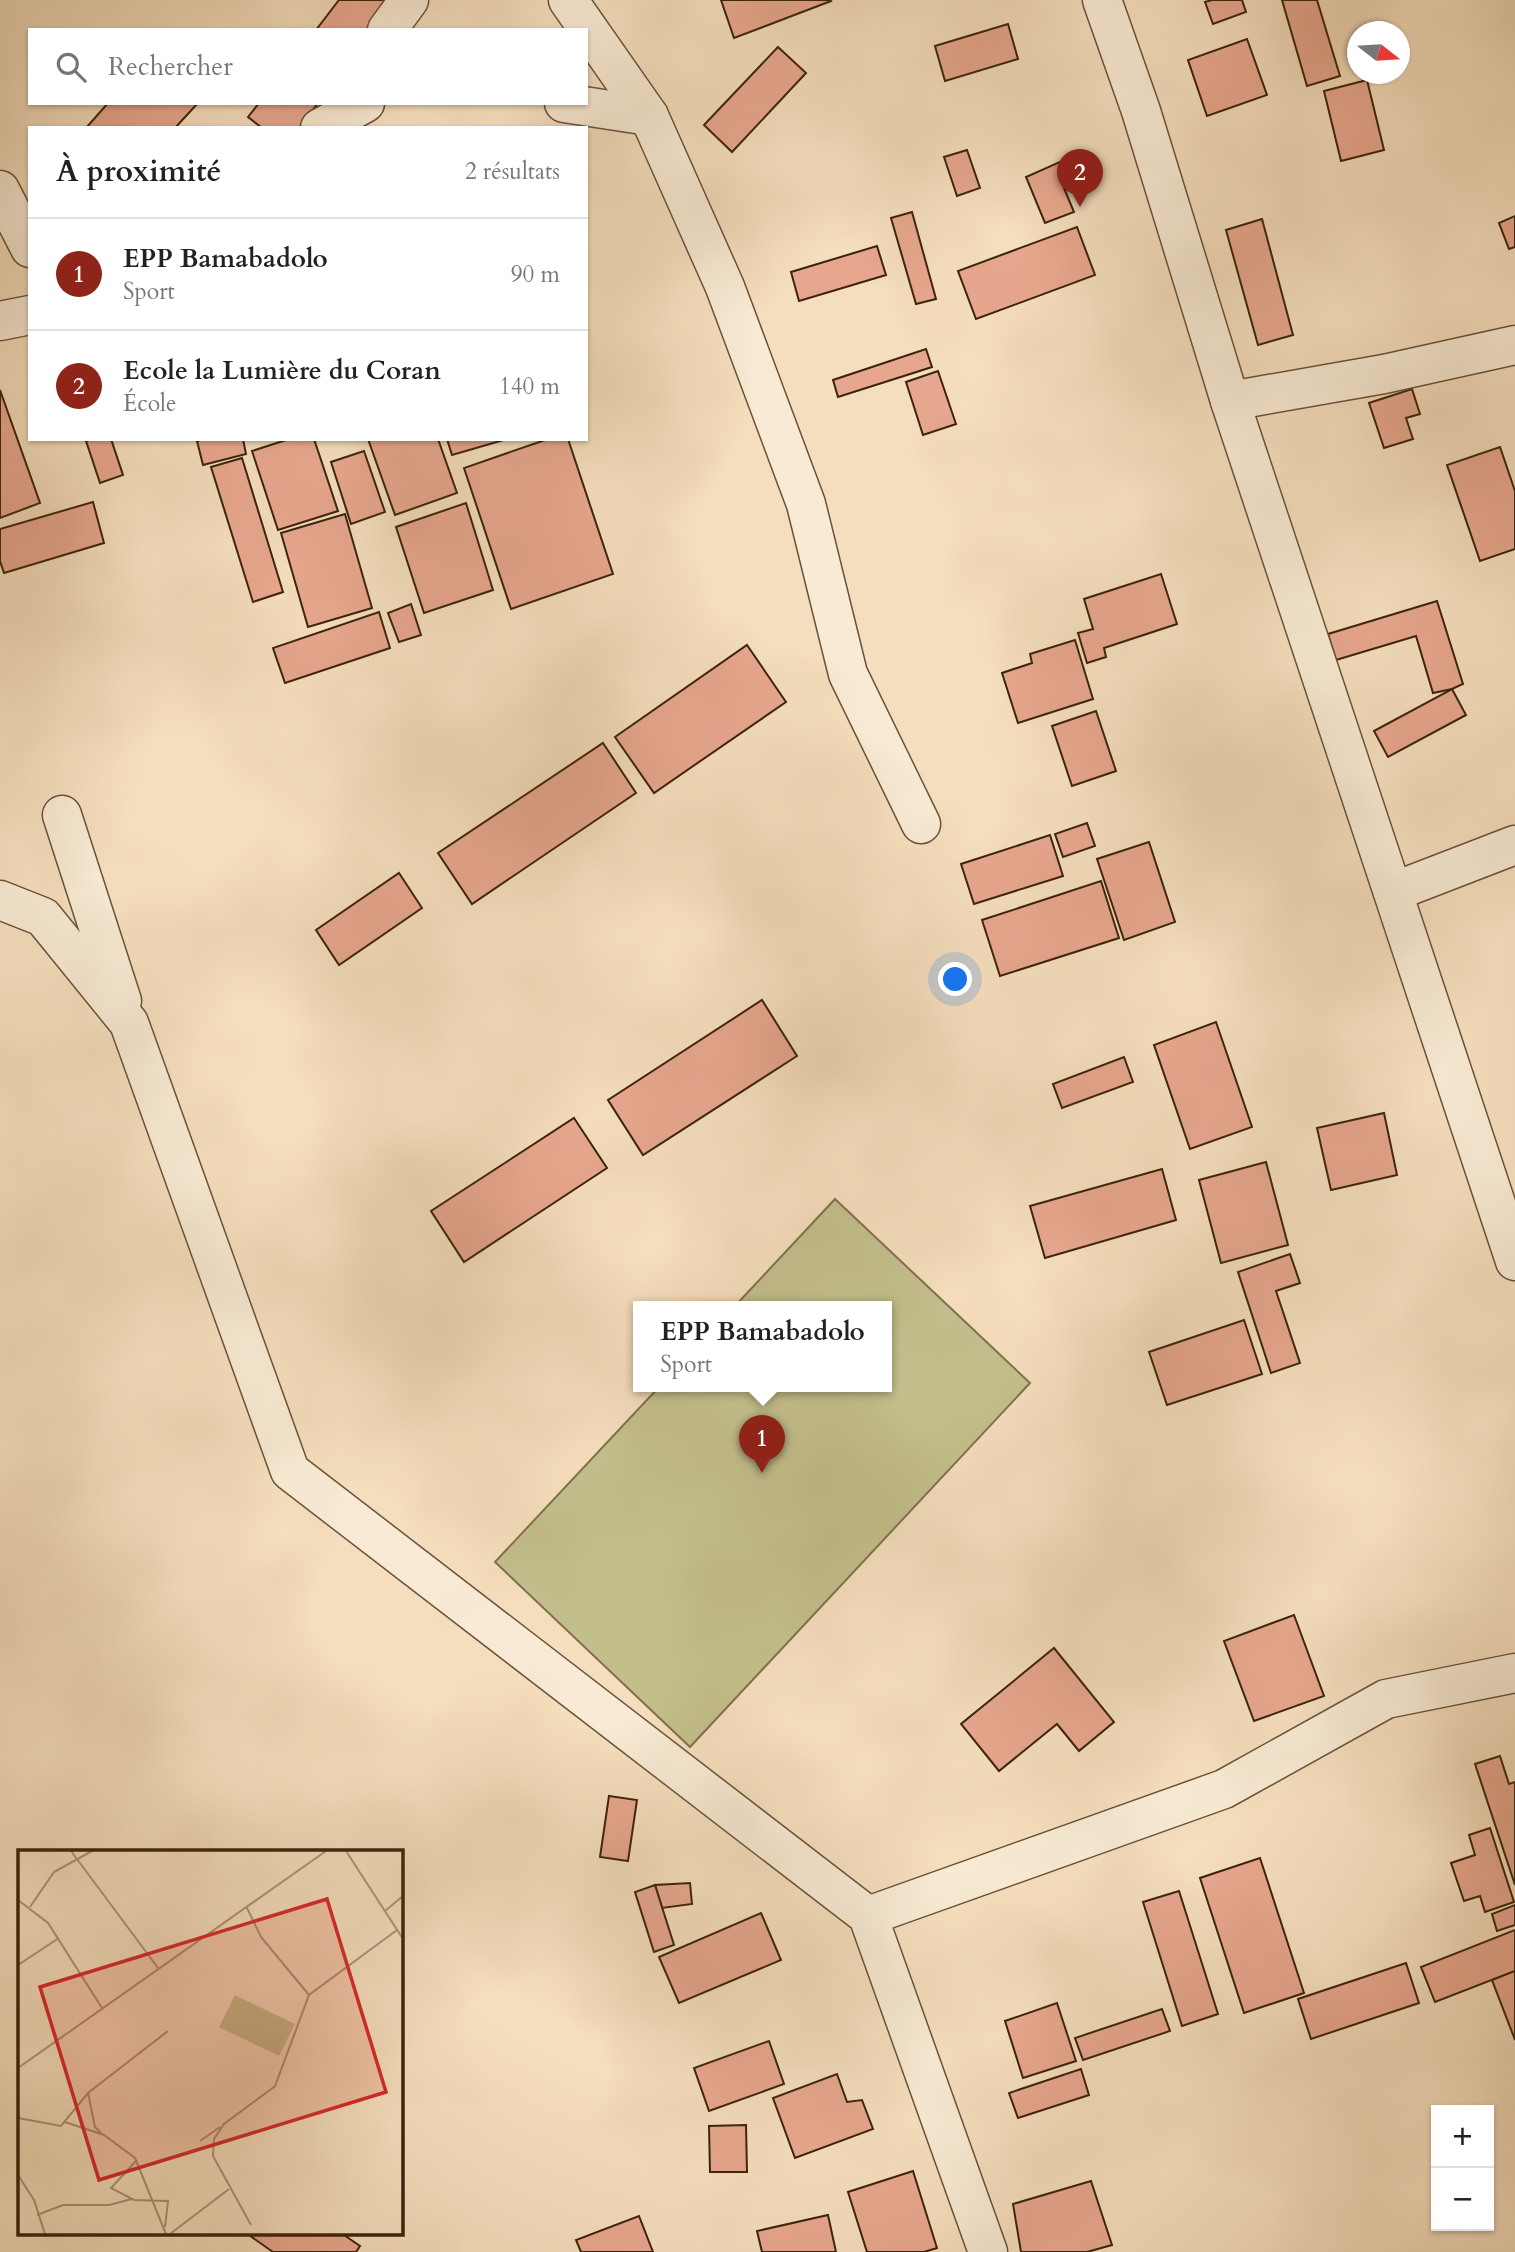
<!DOCTYPE html>
<html lang="fr">
<meta charset="utf-8">
<style>
body{margin:0;font-family:Cardo,serif;background:#f2f2f2;color:#222}
.controls{position:absolute;right:21px;bottom:21px;display:grid;overflow:hidden;border-radius:0px;box-shadow:0 2px 5px #0004}
.controls button{width:63px;height:63px;display:grid;place-items:center;padding:0;border:0;border-bottom:2px solid #e0e0e0;background:#fff;color:#222;font:35px sans-serif}
.compass{position:absolute;left:1347px;top:21px;width:63px;height:63px;border-radius:50%;background:#fff;box-shadow:0 2px 5px #0004;rotate:107deg}
.you{position:absolute;left:956px;top:980px;width:24px;height:24px;margin:-18px;border:5px solid #fff;border-radius:50%;background:#1a73e8;box-shadow:0 0 0 10px #1a73e833}
.badge{display:grid;place-items:center;width:46px;height:46px;border-radius:50%;background:#8f2418;color:#fff;font-size:23px;font-weight:700}
.pin{position:absolute;translate:-50% -58px;filter:drop-shadow(0 2px 4px #0008)}
.pin::after{content:'';position:absolute;top:37px;width:24px;height:21px;background:inherit;clip-path:polygon(0 0,100% 0,50% 100%)}
.popup{position:absolute;left:633px;top:1301px;width:259px;height:91px;box-sizing:border-box;display:grid;place-content:center;border-radius:0px;background:#fff;filter:drop-shadow(0 2px 5px #0005);font-size:23px;white-space:nowrap;color:#767676}
.popup b{font-size:26px;color:#222}
.popup::after{content:'';position:absolute;left:50%;top:100%;margin-left:-14px;border:14px solid transparent;border-top-color:#fff}
.list{margin:0;padding:0;list-style:none}
h2{display:flex;justify-content:space-between;align-items:center;height:91px;margin:0;padding:0 28px;font-size:30px}
h2 small{font-size:23px;font-weight:400;color:#767676}
.list li{display:grid;grid-template-columns:46px 1fr auto;gap:21px;align-items:center;box-sizing:border-box;height:112px;padding:0 28px;border-top:2px solid #e0e0e0}
.list b{display:block;font-size:26px;white-space:nowrap}
.list p{margin:0;font-size:23px;white-space:nowrap;color:#767676}
.list em{font-size:23px;font-style:normal;color:#767676}
.icon{flex:none;width:38px;height:38px;fill:none;stroke:currentColor;stroke-width:2;stroke-linecap:round;stroke-linejoin:round}
.map{position:relative;flex:none;width:1515px;height:2252px;overflow:hidden}
.search{position:absolute;background:#fff;box-shadow:0 2px 5px #0004;left:28px;top:28px;width:560px;height:77px;display:flex;align-items:center;gap:18px;box-sizing:border-box;padding:0 24px;border-radius:0px;color:#767676;font-size:26px}
.panel{position:absolute;background:#fff;box-shadow:0 2px 5px #0004;left:28px;top:126px;width:560px;height:315px;border-radius:0px}
.map>svg:first-child{display:block}
</style>
<div class="map">
<svg width="1515" height="2252" viewBox="0 0 1515 2252">
<rect width="100%" height="100%" fill="#f5debd"/>
<filter id="stains"><feTurbulence type="fractalNoise" baseFrequency=".00286" numOctaves="4"/><feColorMatrix values="0 0 0 0 .2 0 0 0 0 .09 0 0 0 0 .02 0 0 0 .5 -.17"/></filter>
<radialGradient id="worn" r=".72"><stop offset=".6" stop-color="#630" stop-opacity="0"/><stop offset="1" stop-color="#630" stop-opacity=".3"/></radialGradient>
<polygon fill="#c3bf8c" stroke="#80714c" stroke-width="2" points="835,1199 1030,1383 690,1747 495,1562 659,1387 886,1387 886,1307 734,1307"/>
<g fill="#e7a78e" stroke="#3c230c" stroke-width="2">
<polygon points="339,0 398,0 375,30 316,30"/>
<polygon points="721,0 830,0 831,1 734,38"/>
<polygon points="1212,0 1242,0 1246,12 1213,24 1205,2"/>
<polygon points="1282,0 1317,0 1340,76 1307,86"/>
<polygon points="1008,24 1018,59 945,81 935,46"/>
<polygon points="1247,39 1267,95 1207,116 1188,60"/>
<polygon points="778,47 806,73 732,152 704,125"/>
<polygon points="1367,80 1384,150 1341,161 1324,91"/>
<polygon points="108,103 198,103 175,128 86,128"/>
<polygon points="259,103 318,103 299,128 262,128 248,117"/>
<polygon points="967,150 980,188 957,196 944,157"/>
<polygon points="1071,157 1081,181 1064,188 1074,212 1045,223 1026,177"/>
<polygon points="912,212 936,299 916,304 891,218"/>
<polygon points="1515,216 1515,247 1509,249 1499,223"/>
<polygon points="1262,219 1293,335 1258,345 1226,230"/>
<polygon points="1077,227 1095,275 976,319 958,271"/>
<polygon points="877,246 886,275 799,301 791,272"/>
<polygon points="926,349 932,367 838,397 833,380"/>
<polygon points="938,371 956,424 923,435 906,382"/>
<polygon points="1412,389 1420,414 1406,418 1413,439 1384,448 1369,403"/>
<polygon points="0,390 40,503 0,518"/>
<polygon points="92,439 111,439 123,475 100,483 86,441"/>
<polygon points="204,439 243,439 246,454 203,465 197,441"/>
<polygon points="289,439 314,439 338,511 278,530 252,451"/>
<polygon points="368,439 438,439 457,493 395,515"/>
<polygon points="447,439 507,439 452,455"/>
<polygon points="548,439 568,439 613,574 511,609 464,468"/>
<polygon points="1500,447 1515,491 1515,549 1480,561 1447,465"/>
<polygon points="364,451 385,512 351,524 331,462"/>
<polygon points="242,458 283,592 253,602 211,467"/>
<polygon points="93,502 104,543 4,573 0,561 0,529"/>
<polygon points="466,503 493,590 424,613 396,527"/>
<polygon points="345,514 372,608 308,627 281,533"/>
<polygon points="1161,574 1177,624 1104,648 1106,657 1087,663 1078,633 1093,629 1084,599"/>
<polygon points="1437,601 1463,684 1452,689 1433,693 1416,636 1336,660 1328,634"/>
<polygon points="411,604 421,635 399,642 388,613"/>
<polygon points="379,612 390,648 285,683 273,648"/>
<polygon points="1075,640 1093,699 1018,723 1002,673 1032,663 1030,654"/>
<polygon points="747,645 786,702 654,793 615,737"/>
<polygon points="1452,689 1466,715 1388,757 1374,731"/>
<polygon points="1096,711 1116,771 1072,786 1052,726"/>
<polygon points="603,743 636,793 472,904 438,853"/>
<polygon points="1087,823 1095,846 1063,857 1055,834"/>
<polygon points="1050,835 1063,876 974,904 961,864"/>
<polygon points="1149,842 1175,922 1124,940 1097,859"/>
<polygon points="399,873 422,908 339,965 316,930"/>
<polygon points="1101,881 1119,938 1000,976 982,920"/>
<polygon points="762,1000 797,1056 643,1155 608,1100"/>
<polygon points="1216,1022 1252,1127 1190,1149 1154,1045"/>
<polygon points="1124,1057 1133,1082 1062,1108 1053,1084"/>
<polygon points="1384,1113 1397,1175 1331,1190 1317,1128"/>
<polygon points="574,1118 607,1168 464,1262 431,1211"/>
<polygon points="1266,1162 1288,1245 1221,1263 1199,1180"/>
<polygon points="1162,1169 1176,1220 1045,1258 1030,1206"/>
<polygon points="1290,1254 1300,1283 1276,1291 1300,1363 1271,1373 1238,1272"/>
<polygon points="1244,1320 1262,1374 1167,1405 1149,1352"/>
<polygon points="1294,1615 1324,1696 1254,1721 1224,1641"/>
<polygon points="1054,1648 1114,1722 1079,1751 1057,1724 999,1771 961,1724"/>
<polygon points="1500,1756 1509,1784 1515,1782 1515,1885 1475,1764"/>
<polygon points="609,1796 637,1800 628,1861 600,1857"/>
<polygon points="1490,1828 1514,1902 1485,1912 1480,1896 1464,1901 1451,1863 1475,1855 1469,1835"/>
<polygon points="1260,1858 1304,1993 1244,2013 1200,1878"/>
<polygon points="690,1883 692,1904 662,1908 655,1885"/>
<polygon points="655,1885 674,1945 654,1952 635,1892"/>
<polygon points="1179,1891 1218,2014 1182,2026 1143,1902"/>
<polygon points="1515,1905 1515,1925 1497,1931 1492,1914"/>
<polygon points="761,1913 781,1960 679,2003 659,1957"/>
<polygon points="1515,1930 1515,1971 1435,2002 1421,1967"/>
<polygon points="1406,1963 1419,2003 1311,2039 1298,1999"/>
<polygon points="1515,1971 1515,2040 1492,1980"/>
<polygon points="1057,2003 1076,2061 1023,2078 1005,2021"/>
<polygon points="1162,2009 1170,2031 1083,2060 1075,2038"/>
<polygon points="769,2041 784,2084 709,2111 694,2068"/>
<polygon points="1081,2069 1089,2095 1018,2118 1009,2093"/>
<polygon points="837,2074 847,2102 862,2100 873,2129 795,2158 773,2098"/>
<polygon points="746,2125 747,2172 710,2172 709,2126"/>
<polygon points="913,2171 937,2248 924,2252 867,2252 848,2192"/>
<polygon points="1091,2181 1112,2245 1087,2252 1021,2252 1013,2204"/>
<polygon points="828,2215 836,2252 762,2252 757,2231"/>
<polygon points="639,2216 653,2252 581,2252 576,2240"/>
<polygon points="246,2233 341,2233 360,2246 356,2252 273,2252"/>
</g>
<g fill="none" stroke-linecap="round" stroke-linejoin="round">
<defs>
<g id="minor">
<polyline points="568,0 649,116 725,287 806,504 848,674 921,824"/>
<polyline points="1102,0 1141,111 1230,401 1515,1261"/>
<polyline points="387,30 409,0"/>
<polyline points="564,103 649,116"/>
<polyline points="320,128 365,103"/>
<polyline points="0,190 30,248"/>
<polyline points="0,321 30,315"/>
<polyline points="1230,401 1384,374 1515,345"/>
<polyline points="62,815 122,1001"/>
<polyline points="1393,892 1515,845"/>
<polyline points="0,900 43,917 129,1023 290,1471 868,1916 988,2252"/>
<polyline points="868,1916 1224,1789 1386,1699 1515,1673"/>
</g>
</defs>
<use href="#minor" stroke="#6a5238" stroke-width="41"/>
<use href="#minor" stroke="#f8ead4" stroke-width="38"/>
</g>
<g transform="translate(18 1850)">
<rect width="385" height="385" fill="#f5debd"/>
<path d="M217 145 277 174 261 206 201 177Z" fill="#c3bf8c"/>
<path fill="none" stroke="#ab9376" stroke-width="2" d="M53 1 140 118M328 1 385 89M0 50 30 73 84 158M228 56 243 87 291 145M12 57 36 22 74 1M367 61 385 46M0 115 41 88M0 218 308 1M70 243 77 277 83 283M0 268 43 276 70 243 150 181M47 272 86 285 117 308 148 384M182 291 202 277M118 311 93 338 116 350 150 351 147 377M0 325 16 350 27 384M19 365 45 355H91L114 349M233 375 195 306 196 289 206 274 257 236 291 145 379 80M152 384 211 339"/>
<path fill="#d62828" fill-opacity="0.15" stroke="#d62828" stroke-width="3.5" d="M309 49 368 242 81 330 22 137Z"/>
<rect width="385" height="385" fill="none" stroke="#3c230c" stroke-width="3.5"/>
</g>
<rect width="100%" height="100%" filter="url(#stains)"/>
<rect width="100%" height="100%" fill="url(#worn)"/>
</svg>
<div class="controls">
<button>+</button>
<button>−</button>
</div>
<svg class="compass" viewBox="-18 -18 36 36"><path d="M0-13l5 13h-10z" fill="#e53935"/><path d="M0 13l5-13h-10z" fill="#767676"/></svg>
<div class="you"></div>
<div class="pin badge" style="left:762px;top:1473px">1</div>
<div class="popup"><b>EPP Bamabadolo</b>Sport</div>
<div class="pin badge" style="left:1080px;top:207px">2</div>
<div class="search"><svg class="icon" aria-label="search" viewBox="0 0 24 24"><circle cx="10" cy="10" r="6"/><path d="M15 15l6 6"/></svg>Rechercher</div>
<section class="panel">
<h2>À proximité<small>2 résultats</small></h2>
<ul class="list">
<li><span class="badge">1</span><div><b>EPP Bamabadolo</b><p>Sport</p></div><em>90 m</em></li>
<li><span class="badge">2</span><div><b>Ecole la Lumière du Coran</b><p>École</p></div><em>140 m</em></li>
</ul>
</section>
</div>
